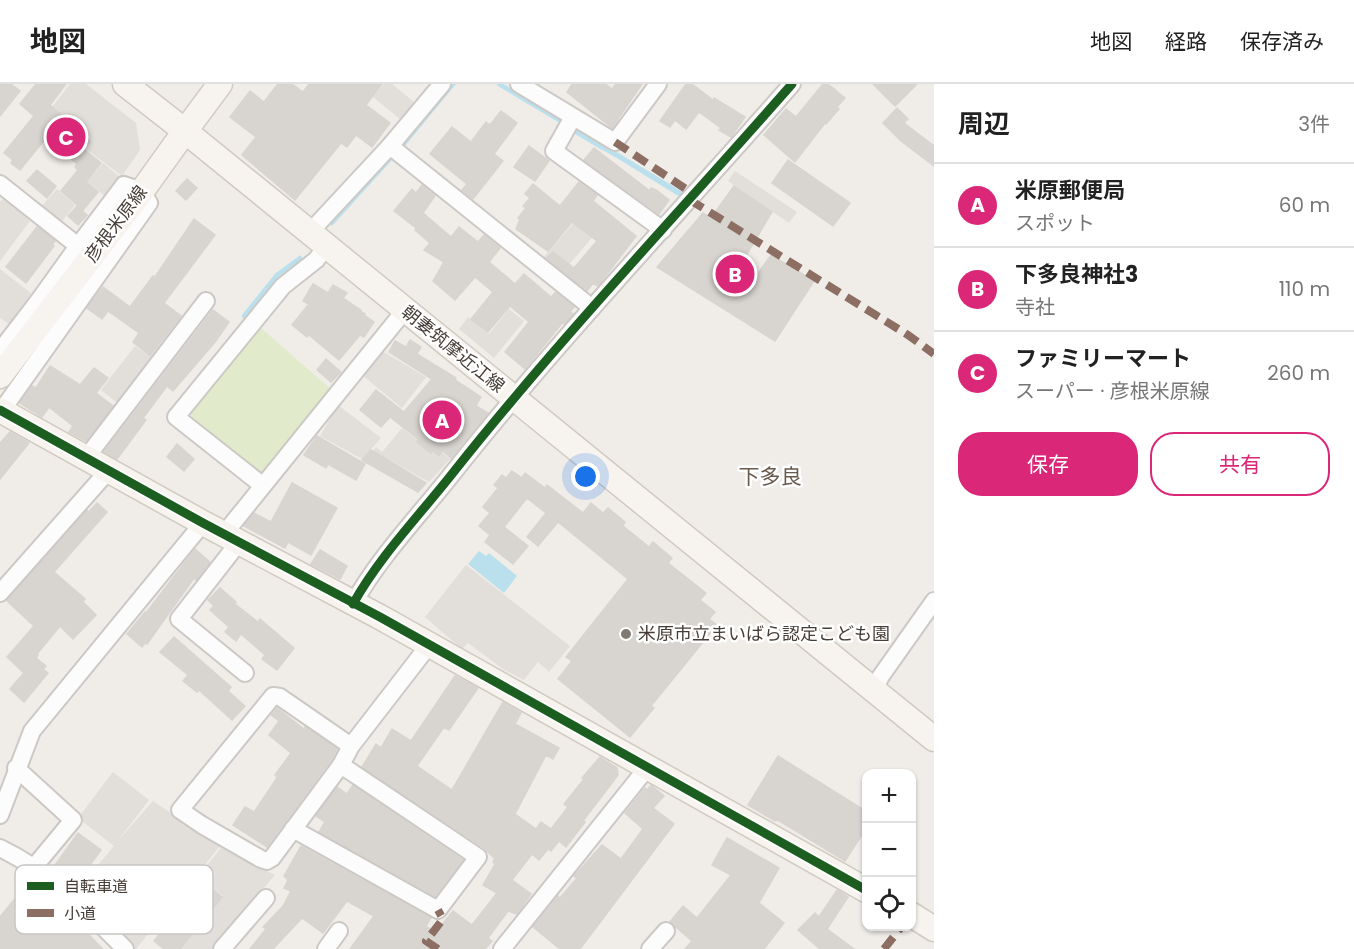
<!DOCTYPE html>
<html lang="ja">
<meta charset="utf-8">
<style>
body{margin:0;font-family:Poppins,"Noto Sans JP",sans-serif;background:#f2f2f2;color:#222}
.controls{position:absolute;right:18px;bottom:18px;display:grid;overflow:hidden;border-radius:12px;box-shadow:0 2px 4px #0004}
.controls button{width:54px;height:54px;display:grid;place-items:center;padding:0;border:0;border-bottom:2px solid #e0e0e0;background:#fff;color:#222;font:30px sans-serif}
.you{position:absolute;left:586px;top:393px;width:21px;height:21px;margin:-15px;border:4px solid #fff;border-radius:50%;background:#1a73e8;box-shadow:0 0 0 9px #1a73e833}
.badge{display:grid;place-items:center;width:39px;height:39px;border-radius:50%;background:#db2777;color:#fff;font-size:20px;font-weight:700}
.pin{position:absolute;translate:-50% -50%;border:3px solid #fff;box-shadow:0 2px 6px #0006}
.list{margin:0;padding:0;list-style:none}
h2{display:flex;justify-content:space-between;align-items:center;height:78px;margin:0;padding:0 24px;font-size:26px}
h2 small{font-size:20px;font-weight:400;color:#767676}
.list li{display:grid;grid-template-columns:39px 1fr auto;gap:18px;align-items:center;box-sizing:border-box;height:84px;padding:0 24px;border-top:2px solid #e0e0e0}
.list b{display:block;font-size:22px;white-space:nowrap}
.list p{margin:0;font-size:20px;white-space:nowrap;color:#767676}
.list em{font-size:20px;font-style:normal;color:#767676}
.actions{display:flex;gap:12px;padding:18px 24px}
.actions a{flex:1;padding:14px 0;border:2px solid #db2777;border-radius:24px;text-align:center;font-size:21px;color:#db2777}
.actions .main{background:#db2777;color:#fff}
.icon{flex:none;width:33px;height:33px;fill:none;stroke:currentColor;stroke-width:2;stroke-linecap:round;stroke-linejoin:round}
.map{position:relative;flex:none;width:934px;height:865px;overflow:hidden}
header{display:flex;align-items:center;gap:36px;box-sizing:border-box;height:84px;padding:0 30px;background:#fff;border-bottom:2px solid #e0e0e0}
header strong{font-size:28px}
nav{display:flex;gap:33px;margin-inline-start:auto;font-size:21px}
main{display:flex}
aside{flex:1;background:#fff}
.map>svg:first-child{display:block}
</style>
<header>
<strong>地図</strong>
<nav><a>地図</a><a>経路</a><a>保存済み</a></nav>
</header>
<main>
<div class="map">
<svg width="934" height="865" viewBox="0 0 934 865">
<rect width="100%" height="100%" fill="#f0ede9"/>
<polygon fill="#e1eaca" points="261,244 332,306 263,390 192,334 190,325"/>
<g fill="#e2deda">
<polygon points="70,0 86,0 136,39 140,66 122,92 86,65 92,56 52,23"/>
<polygon points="384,0 392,0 414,18 400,35 373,13"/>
<polygon points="103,79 121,94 105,112 87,98"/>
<polygon points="735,87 797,128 789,139 728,97"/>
<polygon points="57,105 75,121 61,138 42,122"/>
<polygon points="4,114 30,137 0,177 0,118"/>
<polygon points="577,135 595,150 561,190 543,174"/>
<polygon points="0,185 32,210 9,240 0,234"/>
<polygon points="509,225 524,237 494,274 459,245 468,233 489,250"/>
<polygon points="135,262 154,276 120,321 101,306"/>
<polygon points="382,267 426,293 402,324 362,291"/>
<polygon points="338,321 381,354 362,375 320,352"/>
<polygon points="402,344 439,373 443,369 450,375 429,398 373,367 376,363 382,368"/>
<polygon points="466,481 570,562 549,588 538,578 524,596 503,585 468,559 462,565 425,533"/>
<polygon points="113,688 149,716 117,758 153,717 220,762 136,865 132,865 77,806 114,762 78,734"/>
<polygon points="221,764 275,791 212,865 179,865 223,812 198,792"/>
</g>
<g fill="#bae0ed">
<polygon points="446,0 456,0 404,63 401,55"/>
<polygon points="526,12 566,35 563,41 523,17"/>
<polygon points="573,42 605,60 602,66 570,47"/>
<polygon points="615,67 683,108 680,113 612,71"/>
<polygon points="384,74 392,76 332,142 327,137"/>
<polygon points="479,467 486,472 489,469 517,492 504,509 468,480"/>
</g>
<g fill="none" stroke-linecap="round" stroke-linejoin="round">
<g stroke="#bae0ed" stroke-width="4.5">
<polyline points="499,0 529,18"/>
<polyline points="600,62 616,71"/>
<polyline points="244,232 277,191 300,174"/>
</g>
</g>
<g fill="#d8d4d0" stroke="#d8d4cf" stroke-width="1.5">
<polygon points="0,0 11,0 20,7 0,32"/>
<polygon points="36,0 66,0 50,21 91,57 84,65 101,79 86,98 98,108 83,126 61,107 78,86 75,83 77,80 46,54 20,86 11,79 13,76 4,69 34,32 20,20"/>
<polygon points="278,0 292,0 303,8 309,0 382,0 366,21 390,39 372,63 356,51 347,63 341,59 295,116 242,71 256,53 230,33 250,7 264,18"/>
<polygon points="572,0 605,0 612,5 616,0 642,0 612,44 567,8"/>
<polygon points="686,0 692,0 713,16 714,14 745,33 731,53 719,46 721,44 699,28 686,45 675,36 670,43 660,37"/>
<polygon points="823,0 828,0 845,14 837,23 839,25 826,40 825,39 795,78 764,51 786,25 796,33"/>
<polygon points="873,0 917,0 895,22"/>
<polygon points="897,24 908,35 904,39 934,62 934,82 901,57 883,39"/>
<polygon points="501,27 517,39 494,70 503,77 473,115 462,106 467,100 430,70 452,43 471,58 486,38 490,41"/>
<polygon points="529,62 549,77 535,97 514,83"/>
<polygon points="594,64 650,107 651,104 656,106 669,116 659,130 584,76"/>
<polygon points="788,76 850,119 833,142 772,99"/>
<polygon points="37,86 56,102 47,114 27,97"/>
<polygon points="187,95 197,104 186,116 176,107"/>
<polygon points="579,98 597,111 593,117 636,152 598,202 593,199 587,207 547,174 553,168 574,184 597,157 572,138 548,167 516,145 520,135 518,134 526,124 523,122 530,114 525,110 533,100 560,122"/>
<polygon points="422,101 435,112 423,129 451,153 459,143 478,158 484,151 500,164 489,178 515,200 524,190 551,213 556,208 574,223 570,228 573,230 564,240 563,238 525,285 505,268 529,238 510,222 488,248 471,235 493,208 475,193 455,216 433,197 444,178 424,166 430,159 415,146 416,144 394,127 412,105 416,109"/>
<polygon points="734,102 772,128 728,202 742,212 771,171 814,197 775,257 657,183 703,129 711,134"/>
<polygon points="77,122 87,131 78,141 68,132"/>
<polygon points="194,135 215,151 164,219 181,232 150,272 133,258 139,249 108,227 102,235 87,224 103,203 130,223 153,192 155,193"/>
<polygon points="37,143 55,157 52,161 54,162 26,199 6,183"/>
<polygon points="313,200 328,209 333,201 347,209 343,214 361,226 360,227 365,230 364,231 374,238 364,253 360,251 339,276 309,251 307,253 292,241 309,220 303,217"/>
<polygon points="213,226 229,238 215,258 173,307 167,302 143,334 146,336 117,375 104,368"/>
<polygon points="410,256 421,263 417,270 456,294 455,296 481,313 476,322 488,329 451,374 443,367 439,372 433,367 431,369 417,358 418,355 390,333 381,343 360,326 376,306 404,328 432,295 389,268 395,257 406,263"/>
<polygon points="326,275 341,288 331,298 317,286"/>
<polygon points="50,282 80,301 94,284 108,294 96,309 113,322 86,357 69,348 73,342 49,323 42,333 20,319 32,302 36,304"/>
<polygon points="10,348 29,359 0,395 0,359"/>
<polygon points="317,352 365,380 356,396 328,380 326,384 304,371"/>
<polygon points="177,360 194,375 184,387 167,373"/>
<polygon points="371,366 426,399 418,408 362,376"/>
<polygon points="512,387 522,394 525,389 545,404 547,401 583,429 591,419 603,429 608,424 625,438 623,442 649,463 653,458 672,474 668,479 706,509 700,516 715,528 709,535 717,541 651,622 654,624 630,653 558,595 572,577 566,573 628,495 558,438 538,462 527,453 546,429 527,414 504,443 528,462 513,480 485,458 490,451 479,442 490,429 483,423 498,404 494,401 502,391 506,394"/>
<polygon points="292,399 337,424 311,471 288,458 285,464 244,442 254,429 271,438"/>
<polygon points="97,419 107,428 54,488 85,515 83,518 96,531 73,555 60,542 37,570 38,571 36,574 46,582 43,585 48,589 24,618 10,605 24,589 7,573 34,542 7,517 87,426 89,428"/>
<polygon points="195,465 210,478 196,496 194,494 147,560 146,558 142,563 127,550 145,528 146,529"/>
<polygon points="320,466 347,482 340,495 311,480"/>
<polygon points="220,504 236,518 235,520 258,538 260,535 294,564 277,586 262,575 265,571 241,550 236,557 225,548 229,543 210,526 214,522 208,516"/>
<polygon points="174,553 231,603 228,607 245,622 232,636 199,606 197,608 183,597 188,591 160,568"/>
<polygon points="455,592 478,604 449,646 444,643 417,682 452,706 503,618 521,629 515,640 559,664 553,675 546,671 515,730 536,745 541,738 551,745 568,723 564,720 584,695 582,694 600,673 617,684 618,691 583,737 585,738 566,763 559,757 551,767 548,765 539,776 532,770 512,796 531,810 517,830 508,827 488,854 492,857 485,865 350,865 374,832 347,817 323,849 302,834 273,865 250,865 266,845 263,843 283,822 291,807 284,804 288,796 284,792 301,762 431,834 426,842 435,849 453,827 472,841 497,809 483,801 495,780 493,778 495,775 484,764 362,683 376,660 381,664 392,645 411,657"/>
<polygon points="277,624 304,645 305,643 337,665 332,675 267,763 233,741 245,723 254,728 275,697 277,693 275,691 291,669 269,651 279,637 271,631"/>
<polygon points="778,672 867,728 867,743 845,777 778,736 775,737 748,721"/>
<polygon points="353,701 463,776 435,812 319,748 325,738 316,732 337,703 347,710"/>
<polygon points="651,701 664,712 653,724 674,740 580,865 560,865 533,843 558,812 560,814 577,794 574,792 602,761 621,775 643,745 625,729 645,704 647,706"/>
<polygon points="78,749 101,766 75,802 53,784"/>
<polygon points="727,754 779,784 759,819 784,839 764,865 685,865 692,857 670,838 683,822 697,834 731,791 712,781"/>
<polygon points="30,796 52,810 54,849 71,833 103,865 0,865 0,833"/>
<polygon points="203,797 222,813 180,865 164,865 154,857"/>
<polygon points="837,806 848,813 827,845 854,865 820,865 798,846 815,829 819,833"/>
</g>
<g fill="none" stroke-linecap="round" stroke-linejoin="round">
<defs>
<g id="street">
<polyline points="519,0 615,58 658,0"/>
<polyline points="573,33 554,67 663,146"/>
<polyline points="390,62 442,0"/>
<polyline points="0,100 78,162 124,101 142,107 149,119 0,329"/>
<polyline points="310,148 390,62 592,224"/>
<polyline points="0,267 37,219 78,162"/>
<polyline points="86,374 206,217"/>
<polyline points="262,401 176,333 283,202 316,176 327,162"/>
<polyline points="224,450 405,226"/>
<polyline points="239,458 179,535 245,589"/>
<polyline points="0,509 109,386"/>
<path d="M353 520C380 472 418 433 452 390 559 255 678 130 792 0"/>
<polyline points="873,607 881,592 934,517"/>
<polyline points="351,662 280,613 273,612 180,726 202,741 261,775 267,777 272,774 341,681 351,662 429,561"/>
<polyline points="16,684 73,736 34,783"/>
<polyline points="0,731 32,647 203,439"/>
<polyline points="293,745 438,826 478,773 341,681"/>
<path d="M0 764C50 788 87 826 125 865"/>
<polyline points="222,865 266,814"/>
<polyline points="326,865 339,847"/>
<polyline points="502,865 647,684"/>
<polyline points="650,865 666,847"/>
</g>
<g id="secondary">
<polyline points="220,0 185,47 934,655"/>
<polyline points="0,292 142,107 185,47 125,0"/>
<polyline points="0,326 203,439 380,533 866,806"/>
<polyline points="912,831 934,845"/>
</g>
</defs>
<use href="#street" stroke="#ccc9c5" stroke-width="20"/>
<use href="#secondary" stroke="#d1cac1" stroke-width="27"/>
<use href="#street" stroke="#fdfcfc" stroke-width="16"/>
<use href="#secondary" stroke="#f7f3ee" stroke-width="24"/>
<g stroke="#8d6e63" stroke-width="8" stroke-dasharray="15 8" stroke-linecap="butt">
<polyline points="615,58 695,111"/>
<polyline points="690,116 908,251 934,270"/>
<polyline points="438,865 426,857 443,835 438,826"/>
<polyline points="884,865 902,842"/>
</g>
<defs>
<g id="cycleway">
<polyline points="0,326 203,439 380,533 866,806"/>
<path d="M353 520C380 472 418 433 452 390 559 255 678 130 792 0"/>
</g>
</defs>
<use href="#cycleway" stroke="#fff" stroke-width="13"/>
<use href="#cycleway" stroke="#1b5e20" stroke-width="9"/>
</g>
<circle fill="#827b75" stroke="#fff" stroke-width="2" cx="626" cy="550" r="6"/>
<g text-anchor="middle" stroke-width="5" stroke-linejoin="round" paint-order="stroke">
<g font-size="18" fill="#463d36" stroke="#fff">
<text transform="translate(116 140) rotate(-53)" y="6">彦根米原線</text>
<text transform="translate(453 265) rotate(39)" y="6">朝妻筑摩近江線</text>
</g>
<g font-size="18" fill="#463d36" stroke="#fff" text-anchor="start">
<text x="638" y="556">米原市立まいばら認定こども園</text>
</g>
<g font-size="21" fill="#685a4d" stroke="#fff">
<text x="770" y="400">下多良</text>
</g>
</g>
<rect x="15" y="781" width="198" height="69" rx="9" fill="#fff" stroke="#c8c5c3" stroke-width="1.5"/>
<rect x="27" y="798" width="27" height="8" fill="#1b5e20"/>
<rect x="27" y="825" width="27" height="8" fill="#8d6e63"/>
<g font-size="16" fill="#463d36">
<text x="64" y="808">自転車道</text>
<text x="64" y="835">小道</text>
</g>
</svg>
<div class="controls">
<button>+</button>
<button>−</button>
<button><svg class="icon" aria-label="locate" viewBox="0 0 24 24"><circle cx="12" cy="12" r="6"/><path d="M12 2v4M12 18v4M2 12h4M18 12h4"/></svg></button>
</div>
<div class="you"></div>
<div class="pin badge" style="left:442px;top:336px">A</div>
<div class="pin badge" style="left:735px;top:190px">B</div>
<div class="pin badge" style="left:66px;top:53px">C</div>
</div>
<aside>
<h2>周辺<small>3件</small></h2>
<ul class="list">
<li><span class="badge">A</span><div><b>米原郵便局</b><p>スポット</p></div><em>60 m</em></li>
<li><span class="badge">B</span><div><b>下多良神社3</b><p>寺社</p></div><em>110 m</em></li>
<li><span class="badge">C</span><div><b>ファミリーマート</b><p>スーパー · 彦根米原線</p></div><em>260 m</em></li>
</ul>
<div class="actions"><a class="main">保存</a><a>共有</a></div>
</aside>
</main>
